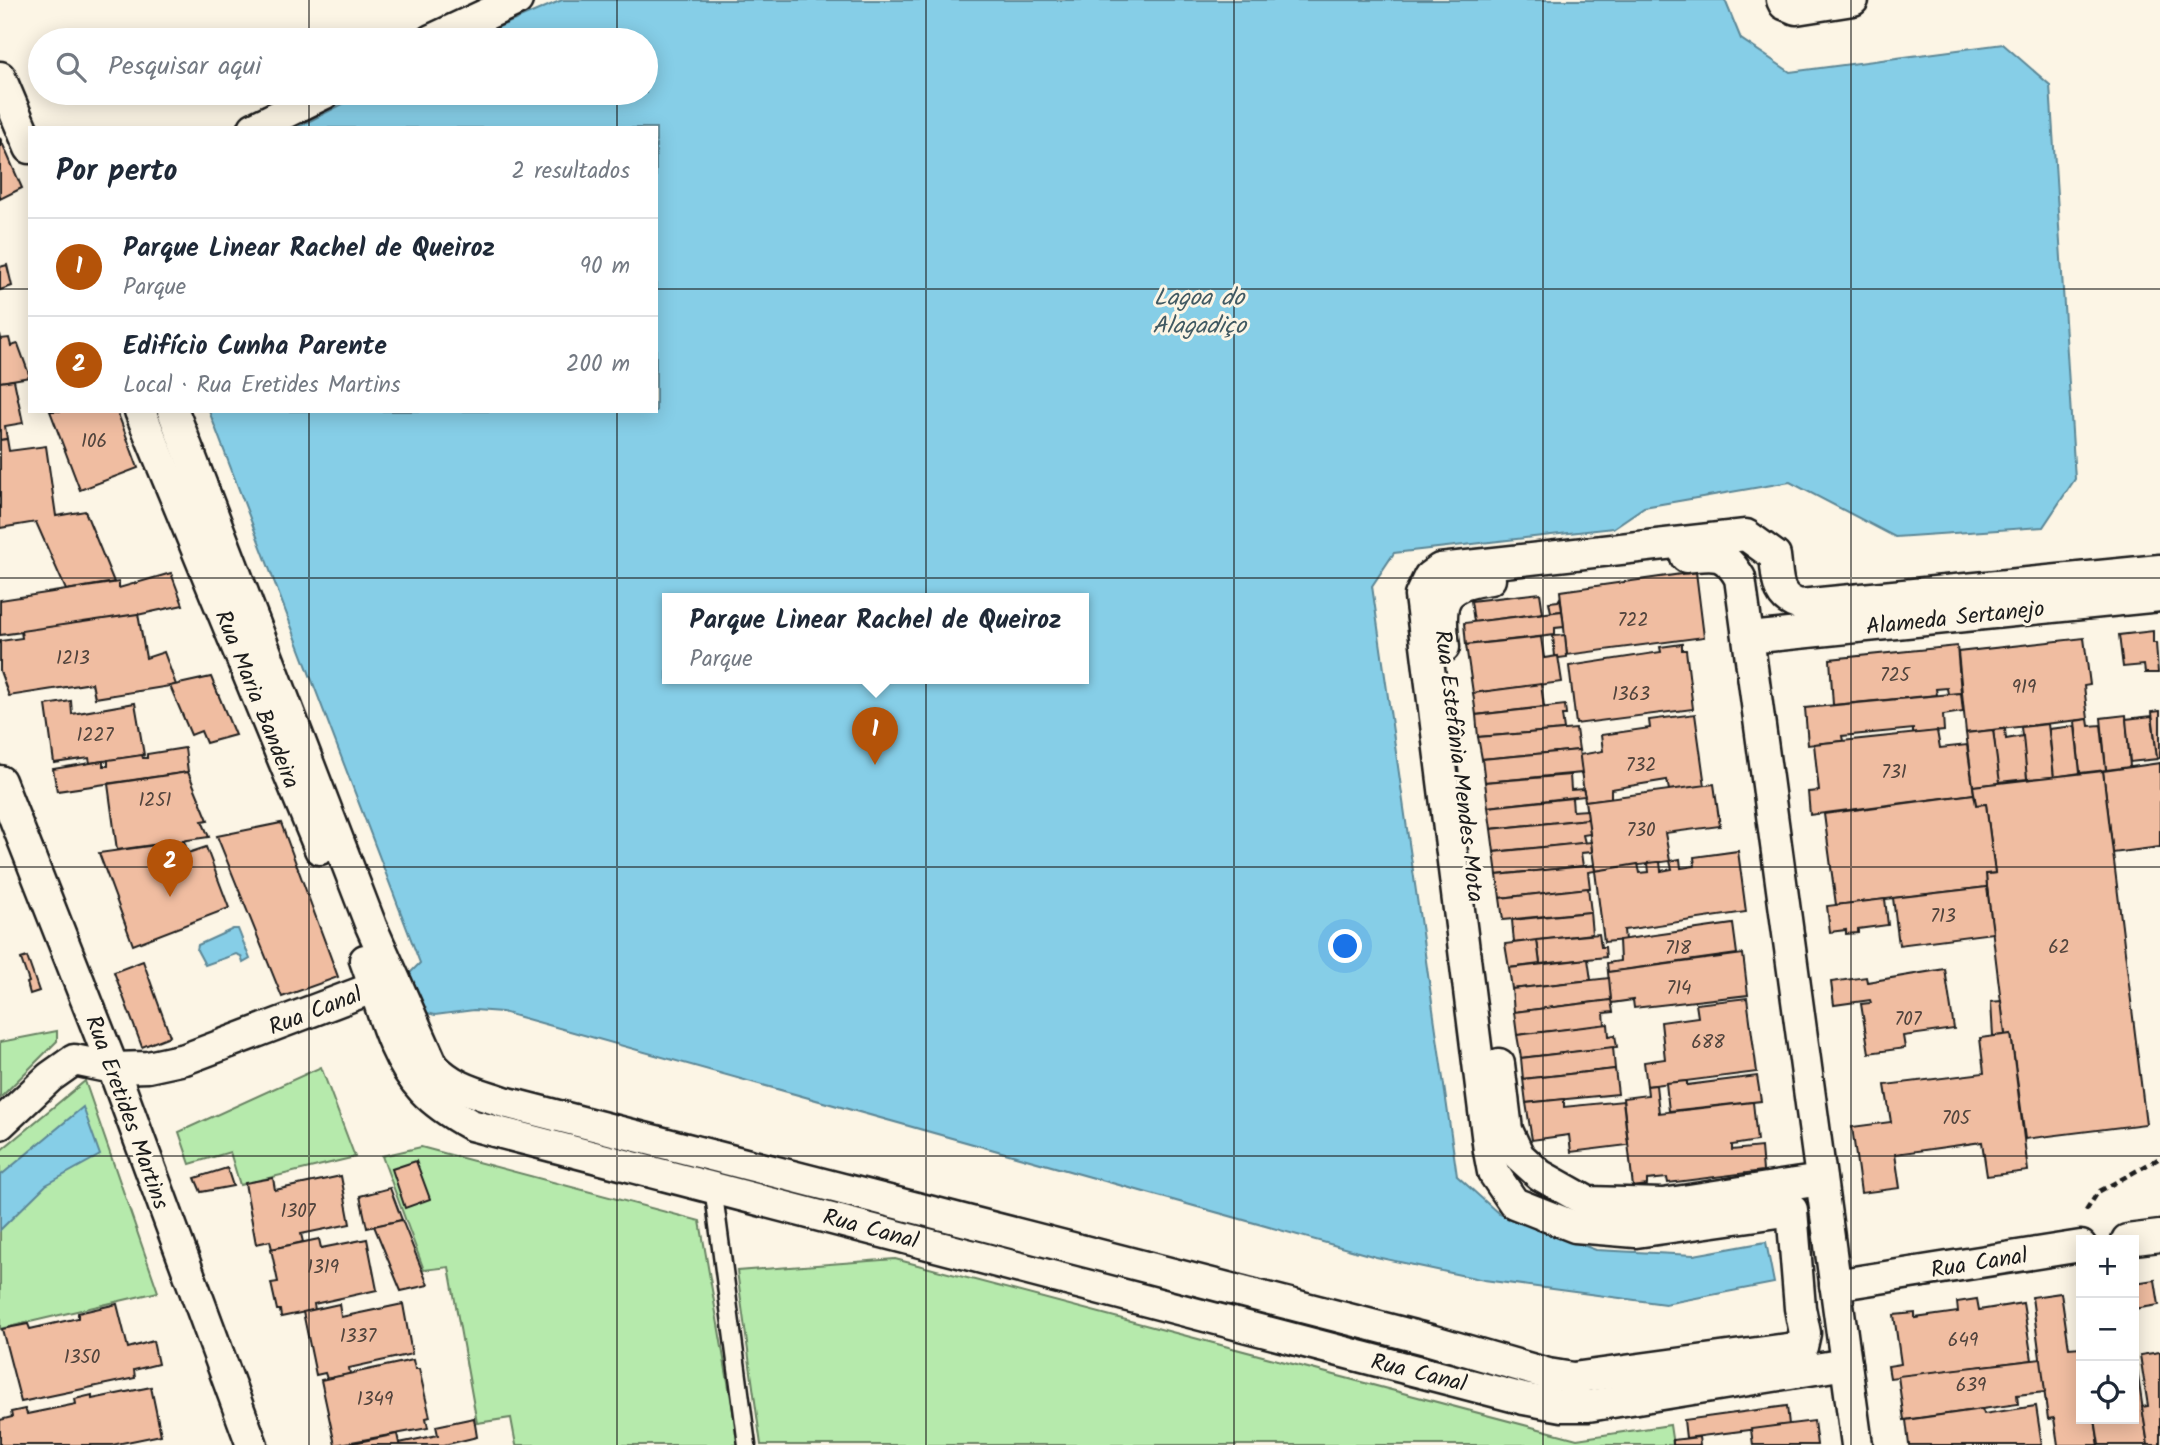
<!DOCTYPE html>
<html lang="pt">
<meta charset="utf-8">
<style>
body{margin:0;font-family:Kalam,sans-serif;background:#f2f2f3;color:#1f2937}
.controls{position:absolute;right:21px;bottom:21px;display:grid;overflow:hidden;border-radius:0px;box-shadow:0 4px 18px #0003}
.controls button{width:63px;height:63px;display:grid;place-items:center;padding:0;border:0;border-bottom:2px solid #e0e1e3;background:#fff;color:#1f2937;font:35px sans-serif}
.you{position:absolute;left:1346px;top:947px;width:24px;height:24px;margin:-18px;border:5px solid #fff;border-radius:50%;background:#1a73e8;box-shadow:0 0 0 10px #1a73e833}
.badge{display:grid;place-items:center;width:46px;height:46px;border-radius:50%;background:#b45309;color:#fff;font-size:23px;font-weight:700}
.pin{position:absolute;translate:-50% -58px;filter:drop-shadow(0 2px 4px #0008)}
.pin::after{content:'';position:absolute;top:37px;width:24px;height:21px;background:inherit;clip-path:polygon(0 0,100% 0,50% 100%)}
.popup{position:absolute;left:662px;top:593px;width:427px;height:91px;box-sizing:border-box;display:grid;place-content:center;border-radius:0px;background:#fff;filter:drop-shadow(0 2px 5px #0005);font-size:23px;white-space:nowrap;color:#747a83}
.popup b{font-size:26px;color:#1f2937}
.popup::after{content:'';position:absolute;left:50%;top:100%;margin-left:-14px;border:14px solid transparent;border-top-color:#fff}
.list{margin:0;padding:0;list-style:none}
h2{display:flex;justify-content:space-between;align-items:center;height:91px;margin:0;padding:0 28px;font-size:30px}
h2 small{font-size:23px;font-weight:400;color:#747a83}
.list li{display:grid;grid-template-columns:46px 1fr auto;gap:21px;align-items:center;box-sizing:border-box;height:98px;padding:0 28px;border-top:2px solid #e0e1e3}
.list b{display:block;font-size:26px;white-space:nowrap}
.list p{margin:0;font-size:23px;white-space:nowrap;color:#747a83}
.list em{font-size:23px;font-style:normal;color:#747a83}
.icon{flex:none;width:38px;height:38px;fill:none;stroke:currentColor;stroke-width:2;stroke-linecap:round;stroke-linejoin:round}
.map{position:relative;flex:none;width:2160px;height:1445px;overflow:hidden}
.search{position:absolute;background:#fff;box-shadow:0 4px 18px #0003;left:28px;top:28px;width:630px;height:77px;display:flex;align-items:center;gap:18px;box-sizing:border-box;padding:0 24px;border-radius:38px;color:#747a83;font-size:26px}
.panel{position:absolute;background:#fff;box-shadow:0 4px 18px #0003;left:28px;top:126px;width:630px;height:287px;border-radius:0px}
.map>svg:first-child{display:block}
</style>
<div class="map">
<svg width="2160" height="1445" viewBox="0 0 2160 1445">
<rect width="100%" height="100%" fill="#fcf5e5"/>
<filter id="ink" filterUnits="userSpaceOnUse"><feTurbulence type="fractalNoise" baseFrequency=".0143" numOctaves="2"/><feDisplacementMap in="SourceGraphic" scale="14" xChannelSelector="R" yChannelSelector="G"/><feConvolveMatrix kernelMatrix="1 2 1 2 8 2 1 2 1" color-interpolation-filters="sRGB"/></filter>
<g filter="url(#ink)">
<g fill="#b6eaac" stroke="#698364" stroke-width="2">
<polygon points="57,1031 57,1041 0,1098 0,1042"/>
<polygon points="321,1067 355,1157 240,1185 230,1152 190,1164 179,1132"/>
<polygon points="85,1081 158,1292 0,1329 0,1151"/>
<polygon points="421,1147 700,1221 739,1445 516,1445 511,1418 477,1423 449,1267 424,1270 382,1156"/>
<polygon points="895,1259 1577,1439 1670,1425 1673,1445 761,1445 737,1271"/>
</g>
<g fill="#86cee7" stroke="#5c8796" stroke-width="2" fill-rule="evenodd">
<path d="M562 0H1725L1741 39 1790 72 2003 44 2050 85 2075 479 2043 527 1895 537 1790 482 1644 507 1613 528 1394 553 1372 586 1457 1176 1499 1214 1596 1250 1694 1255 1766 1242 1774 1283 1665 1304 1484 1280 1376 1257 502 1012 474 1010 435 1015 420 1011 408 975 420 963 209 411H656V128H296L364 93H646V40H468ZM667 599H1083V679H667Z"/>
<polygon points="233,929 238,929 250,959 243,963 241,956 236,954 205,965 197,950 198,945"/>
<polygon points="83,1107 100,1155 46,1185 0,1230 0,1176"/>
</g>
<g fill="#f0bda1" stroke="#1c1c1c" stroke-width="2">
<polygon points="0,138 22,188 0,199"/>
<polygon points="7,265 12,286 0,290 0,267"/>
<polygon points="0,334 1,339 9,338 11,346 18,344 30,377 0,382"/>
<polygon points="14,380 23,423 5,426 7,439 0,440 0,382"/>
<polygon points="50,411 117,411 138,468 80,490"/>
<polygon points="7,439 9,451 46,446 56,516 85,511 114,582 66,590 36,522 0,528 0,440"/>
<polygon points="1696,572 1704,637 1567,655 1560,591"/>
<polygon points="171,573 183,605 128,617 0,635 0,600 119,582 119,588"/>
<polygon points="1540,593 1543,613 1474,622 1471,601"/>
<polygon points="1560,598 1562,611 1551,612 1549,602 1558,601"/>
<polygon points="1562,611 1564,627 1555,628 1555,635 1466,645 1464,623"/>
<polygon points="138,614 146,658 164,652 176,685 95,698 92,683 9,696 0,671 0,641 22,638 21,631"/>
<polygon points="2153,631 2153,643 2156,643 2158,673 2145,673 2144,665 2123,667 2119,635"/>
<polygon points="1565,635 1567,657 1559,658 1555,656 1553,636"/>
<polygon points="1541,637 1544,658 1558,656 1562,682 1473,693 1466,645"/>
<polygon points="2084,638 2090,685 2084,686 2088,719 1966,733 1958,652"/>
<polygon points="1682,644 1682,650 1686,650 1693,709 1576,724 1569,666 1661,652 1660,647"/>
<polygon points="1957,646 1961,693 1948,694 1947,688 1936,689 1937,695 1833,705 1830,659"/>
<polygon points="211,677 235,735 206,743 201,731 191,735 170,686"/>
<polygon points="1541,684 1544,707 1476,715 1473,693"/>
<polygon points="1961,693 1963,712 1943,715 1944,731 1913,734 1913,729 1842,736 1843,741 1808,745 1805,708"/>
<polygon points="71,701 72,714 135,703 144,755 90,763 89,758 54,763 46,705"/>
<polygon points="1565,705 1566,715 1562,715 1564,730 1478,737 1476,715"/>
<polygon points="2160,711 2160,758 2157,759 2152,712"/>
<polygon points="1695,714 1705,786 1669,790 1667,780 1611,789 1611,798 1585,801 1579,755 1603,751 1601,735 1650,728 1649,720"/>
<polygon points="2126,715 2130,767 2106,770 2101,718"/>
<polygon points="2152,716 2157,759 2130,762 2126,719"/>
<polygon points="2088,719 2089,726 2101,725 2106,770 2080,773 2075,721"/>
<polygon points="2048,724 2054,777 2027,779 2021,727"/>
<polygon points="2075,726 2080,773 2054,777 2049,729"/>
<polygon points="1576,729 1579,750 1482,759 1478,737"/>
<polygon points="2005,729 2006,739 2023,736 2027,779 1999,782 1993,730"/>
<polygon points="1993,730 2000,783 1973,786 1966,733"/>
<polygon points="1937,731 1940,748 1967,745 1974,794 1810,815 1808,792 1819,791 1814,744"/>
<polygon points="185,748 188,772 57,791 53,769 103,761 103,766 108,766 108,760 142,755 143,758 147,758 147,754"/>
<polygon points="1579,750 1582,773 1485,782 1482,759"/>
<polygon points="2160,763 2160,847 2113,853 2103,771"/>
<polygon points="2103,771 2146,1124 2025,1139 2011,1034 2005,1035 1987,887 1986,874 1995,873 1986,804 1976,805 1973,786"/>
<polygon points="188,772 208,820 202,821 209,837 117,850 108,784"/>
<polygon points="1570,775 1571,790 1583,789 1585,796 1488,807 1485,782"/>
<polygon points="1714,784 1720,826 1665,833 1670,861 1595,871 1585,801"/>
<polygon points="1974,794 1976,805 1986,804 1995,873 1986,874 1987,887 1836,905 1824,814"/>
<polygon points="1572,798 1573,811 1587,810 1588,819 1491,829 1488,807"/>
<polygon points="1588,819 1590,834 1583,835 1585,843 1494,852 1491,829"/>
<polygon points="281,823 338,977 282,997 217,836"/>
<polygon points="184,841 188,853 206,847 229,908 133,945 99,853"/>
<polygon points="1591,842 1592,852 1581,853 1583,866 1497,875 1494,852"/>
<polygon points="1738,851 1746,912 1624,930 1625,940 1604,942 1595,871 1638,864 1640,873 1649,872 1648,863 1657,862 1660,862 1661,871 1672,869 1670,861 1680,859 1681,868 1695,866 1694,857"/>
<polygon points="1594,865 1595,871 1588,872 1590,888 1500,898 1497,875"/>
<polygon points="1987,887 1993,933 1899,945 1893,898"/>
<polygon points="1588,888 1591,912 1503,920 1500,898"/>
<polygon points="1885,899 1888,925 1858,929 1858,933 1846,934 1846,930 1830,932 1827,906"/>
<polygon points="1590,912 1592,934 1514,943 1512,920"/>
<polygon points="1733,924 1737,954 1608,972 1607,963 1620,961 1619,940"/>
<polygon points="1599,934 1601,947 1605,947 1606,957 1540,964 1537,940"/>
<polygon points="1537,940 1540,964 1509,968 1505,944"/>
<polygon points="1743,954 1748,995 1634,1008 1633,1000 1611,1003 1608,972"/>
<polygon points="27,957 39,991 30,994 27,983 29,982 21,959"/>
<polygon points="1588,959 1591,980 1512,989 1509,968"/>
<polygon points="143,961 170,1036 142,1047 114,972"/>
<polygon points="1945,969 1954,1029 1903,1036 1905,1048 1869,1053 1861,1004 1871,1003 1870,1000 1834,1005 1831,982 1866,977 1867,982"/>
<polygon points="1609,978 1611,1000 1514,1012 1512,989"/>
<polygon points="1747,998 1757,1072 1647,1086 1644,1062 1665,1059 1661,1022 1698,1017 1696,1004"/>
<polygon points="1611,1000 1613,1012 1604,1013 1605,1025 1517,1035 1514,1012"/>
<polygon points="2001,1001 2005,1035 1993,1036 1991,1002"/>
<polygon points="1608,1024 1609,1036 1615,1035 1617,1047 1521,1058 1517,1035"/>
<polygon points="2011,1034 2028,1171 1987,1176 1982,1142 1895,1154 1900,1188 1861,1193 1852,1127 1891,1122 1885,1085 1984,1073 1980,1038"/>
<polygon points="1613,1047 1615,1069 1523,1079 1521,1058"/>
<polygon points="1615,1069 1618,1094 1526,1103 1523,1079"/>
<polygon points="1757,1076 1761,1101 1669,1111 1666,1083 1687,1081 1687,1085"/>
<polygon points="1656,1085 1659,1113 1753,1102 1757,1141 1732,1145 1732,1150 1761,1147 1763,1171 1668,1183 1667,1178 1647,1180 1647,1185 1633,1187 1623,1098 1648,1095 1647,1086"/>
<polygon points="1564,1099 1564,1107 1623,1101 1628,1145 1571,1152 1569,1135 1532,1140 1526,1103"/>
<polygon points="416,1161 430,1199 405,1208 392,1169"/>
<polygon points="227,1168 233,1186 201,1192 195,1178"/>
<polygon points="341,1176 350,1224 301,1234 303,1242 272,1249 270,1241 256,1244 245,1183 273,1178 275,1190"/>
<polygon points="390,1188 402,1220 367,1228 360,1196"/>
<polygon points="402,1220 428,1285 401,1291 374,1226"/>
<polygon points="319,1239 321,1248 367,1239 377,1290 314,1304 315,1310 281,1317 280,1310 277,1310 271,1283 278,1282 271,1249"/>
<polygon points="2155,1280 2159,1305 2134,1309 2134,1283"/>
<polygon points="2061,1293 2069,1348 2081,1347 2081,1419 2095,1419 2099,1445 2058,1445 2054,1418 2048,1419 2032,1297"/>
<polygon points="1977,1299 1979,1310 2023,1303 2032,1360 1890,1378 1888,1366 1901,1364 1894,1315 1915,1313 1915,1318 1958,1312 1957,1302"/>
<polygon points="117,1304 128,1348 153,1341 158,1364 134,1370 135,1378 21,1402 2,1329 28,1324 30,1329 78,1318 78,1313"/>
<polygon points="339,1304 341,1317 403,1304 412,1354 349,1368 350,1374 327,1379 325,1373 316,1375 303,1312"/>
<polygon points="2134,1349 2148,1445 2099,1445 2095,1419 2134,1419"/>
<polygon points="2160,1352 2160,1445 2148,1445 2142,1407 2148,1406 2140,1355"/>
<polygon points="2041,1359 2045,1392 2017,1395 2018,1404 1904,1420 1898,1376"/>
<polygon points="413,1360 415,1369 419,1369 430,1417 426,1418 428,1428 335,1445 321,1380"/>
<polygon points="151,1387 161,1435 112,1445 0,1445 0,1420 12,1417 11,1412 25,1409 27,1414 76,1404 75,1399 92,1395 92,1399"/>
<polygon points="1787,1406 1789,1425 1686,1438 1684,1420"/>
<polygon points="2036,1406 2042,1445 1909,1445 1906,1420 1982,1409 1984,1414"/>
<polygon points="474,1418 477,1437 444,1445 344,1445 397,1434 399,1443 438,1435 436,1426"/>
<polygon points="1814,1421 1817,1445 1753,1445 1751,1429"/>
<polygon points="1699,1437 1700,1445 1673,1445 1673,1440"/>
</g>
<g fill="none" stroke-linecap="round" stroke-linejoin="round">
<defs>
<polyline id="lane" points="713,1187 747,1445"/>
<g id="street">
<polyline points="1782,0 1784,4 1796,9 1853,0"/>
<polyline points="431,40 517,0"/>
<polyline points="0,77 30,148"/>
<polyline points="254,128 325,93"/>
<polyline points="140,411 320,849"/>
<path d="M173 411 371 926 433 1066C453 1088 478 1093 504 1102L1430 1340 1548 1374 1573 1378 1802 1347 1805 1333 1800 1308 1792 1210 1636 1232 1575 1227 1514 1203 1493 1172 1489 1151 1420 596 1429 577 1440 569 1746 535 1775 556C1778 578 1775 598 1800 605L2160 570"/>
<path d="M1686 557C1716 554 1724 551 1740 578L1857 1445"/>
<polyline points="1749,638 2160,596"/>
<path d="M1444 647C1438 600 1441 585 1490 579"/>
<polyline points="0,781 113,1068 252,1445"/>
<path d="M365 960C381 1003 391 1056 423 1090 437 1105 453 1115 471 1125L1524 1399 1562 1406H1588L1846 1364"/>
<polyline points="1499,1064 1507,1130 1519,1156 1540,1175 1588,1202 1663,1204 1821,1180"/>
<polyline points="0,1124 50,1077 74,1060 113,1068 148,1067 185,1059 375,987"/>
<polyline points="2127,1240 2160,1236"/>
<polyline points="1835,1285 2081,1246"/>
</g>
</defs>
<use href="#lane" stroke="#1c1c1c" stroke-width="21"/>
<use href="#street" stroke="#1c1c1c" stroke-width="35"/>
<polyline stroke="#1c1c1c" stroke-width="4.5" stroke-dasharray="7 5" stroke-linecap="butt" points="2086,1211 2098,1192 2160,1158"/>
<use href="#lane" stroke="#fcf5e5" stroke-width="16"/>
<use href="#street" stroke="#fcf5e5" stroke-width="30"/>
</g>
</g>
<path fill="none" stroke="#1c1c1c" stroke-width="2" stroke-opacity="0.55" d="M309 0V40M617 0V40M926 0V1445M1234 0V1445M1543 0V1445M1851 0V1445M309 93V128M617 93V128M0 289H30M656 289H2160M309 411V1445M617 411V1445M0 578H2160M0 867H2160M0 1156H2160"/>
<g text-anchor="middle" stroke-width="6" stroke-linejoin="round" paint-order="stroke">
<g font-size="19" fill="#51443d">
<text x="94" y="447">106</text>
<text x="1633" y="626">722</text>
<text x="73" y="664">1213</text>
<text x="1895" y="681">725</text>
<text x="2024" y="693">919</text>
<text x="1631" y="700">1363</text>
<text x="95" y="741">1227</text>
<text x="1641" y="771">732</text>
<text x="1894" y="778">731</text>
<text x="155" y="806">1251</text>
<text x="1641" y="836">730</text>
<text x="1943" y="922">713</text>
<text x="2059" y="953">62</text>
<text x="1678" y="954">718</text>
<text x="1679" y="994">714</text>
<text x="1908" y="1025">707</text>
<text x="1708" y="1048">688</text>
<text x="1956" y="1124">705</text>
<text x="298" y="1217">1307</text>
<text x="323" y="1273">1319</text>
<text x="358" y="1342">1337</text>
<text x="1963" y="1346">649</text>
<text x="82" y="1363">1350</text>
<text x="1971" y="1391">639</text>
<text x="375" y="1405">1349</text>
</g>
<g font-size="23" fill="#1c1c1c" stroke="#fcf5e5">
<text transform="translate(1955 617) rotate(-6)" y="8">Alameda Sertanejo</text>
<text transform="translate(258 699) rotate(68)" y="8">Rua Maria Bandeira</text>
<text transform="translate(1460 766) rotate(83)" y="8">Rua Estefânia Mendes Mota</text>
<text transform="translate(315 1010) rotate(-21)" y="8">Rua Canal</text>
<text transform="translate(128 1112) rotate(70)" y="8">Rua Eretides Martins</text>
<text transform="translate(871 1228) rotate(15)" y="8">Rua Canal</text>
<text transform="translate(1979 1262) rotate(-9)" y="8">Rua Canal</text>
<text transform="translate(1419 1372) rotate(14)" y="8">Rua Canal</text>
</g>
<g font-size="24" font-style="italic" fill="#415a63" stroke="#fcf5e5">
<text x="1199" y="305">Lagoa do<tspan x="1199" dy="28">Alagadiço</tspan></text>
</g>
</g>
</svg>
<div class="controls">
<button>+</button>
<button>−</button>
<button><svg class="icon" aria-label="locate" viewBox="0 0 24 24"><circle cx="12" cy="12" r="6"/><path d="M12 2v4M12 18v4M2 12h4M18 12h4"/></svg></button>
</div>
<div class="you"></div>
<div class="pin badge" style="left:875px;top:765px">1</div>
<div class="popup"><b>Parque Linear Rachel de Queiroz</b>Parque</div>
<div class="pin badge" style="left:170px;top:897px">2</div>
<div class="search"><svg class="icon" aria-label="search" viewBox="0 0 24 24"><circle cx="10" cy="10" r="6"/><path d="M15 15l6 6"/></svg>Pesquisar aqui</div>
<section class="panel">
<h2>Por perto<small>2 resultados</small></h2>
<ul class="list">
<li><span class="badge">1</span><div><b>Parque Linear Rachel de Queiroz</b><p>Parque</p></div><em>90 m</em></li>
<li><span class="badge">2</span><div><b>Edifício Cunha Parente</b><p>Local · Rua Eretides Martins</p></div><em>200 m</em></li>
</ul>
</section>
</div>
